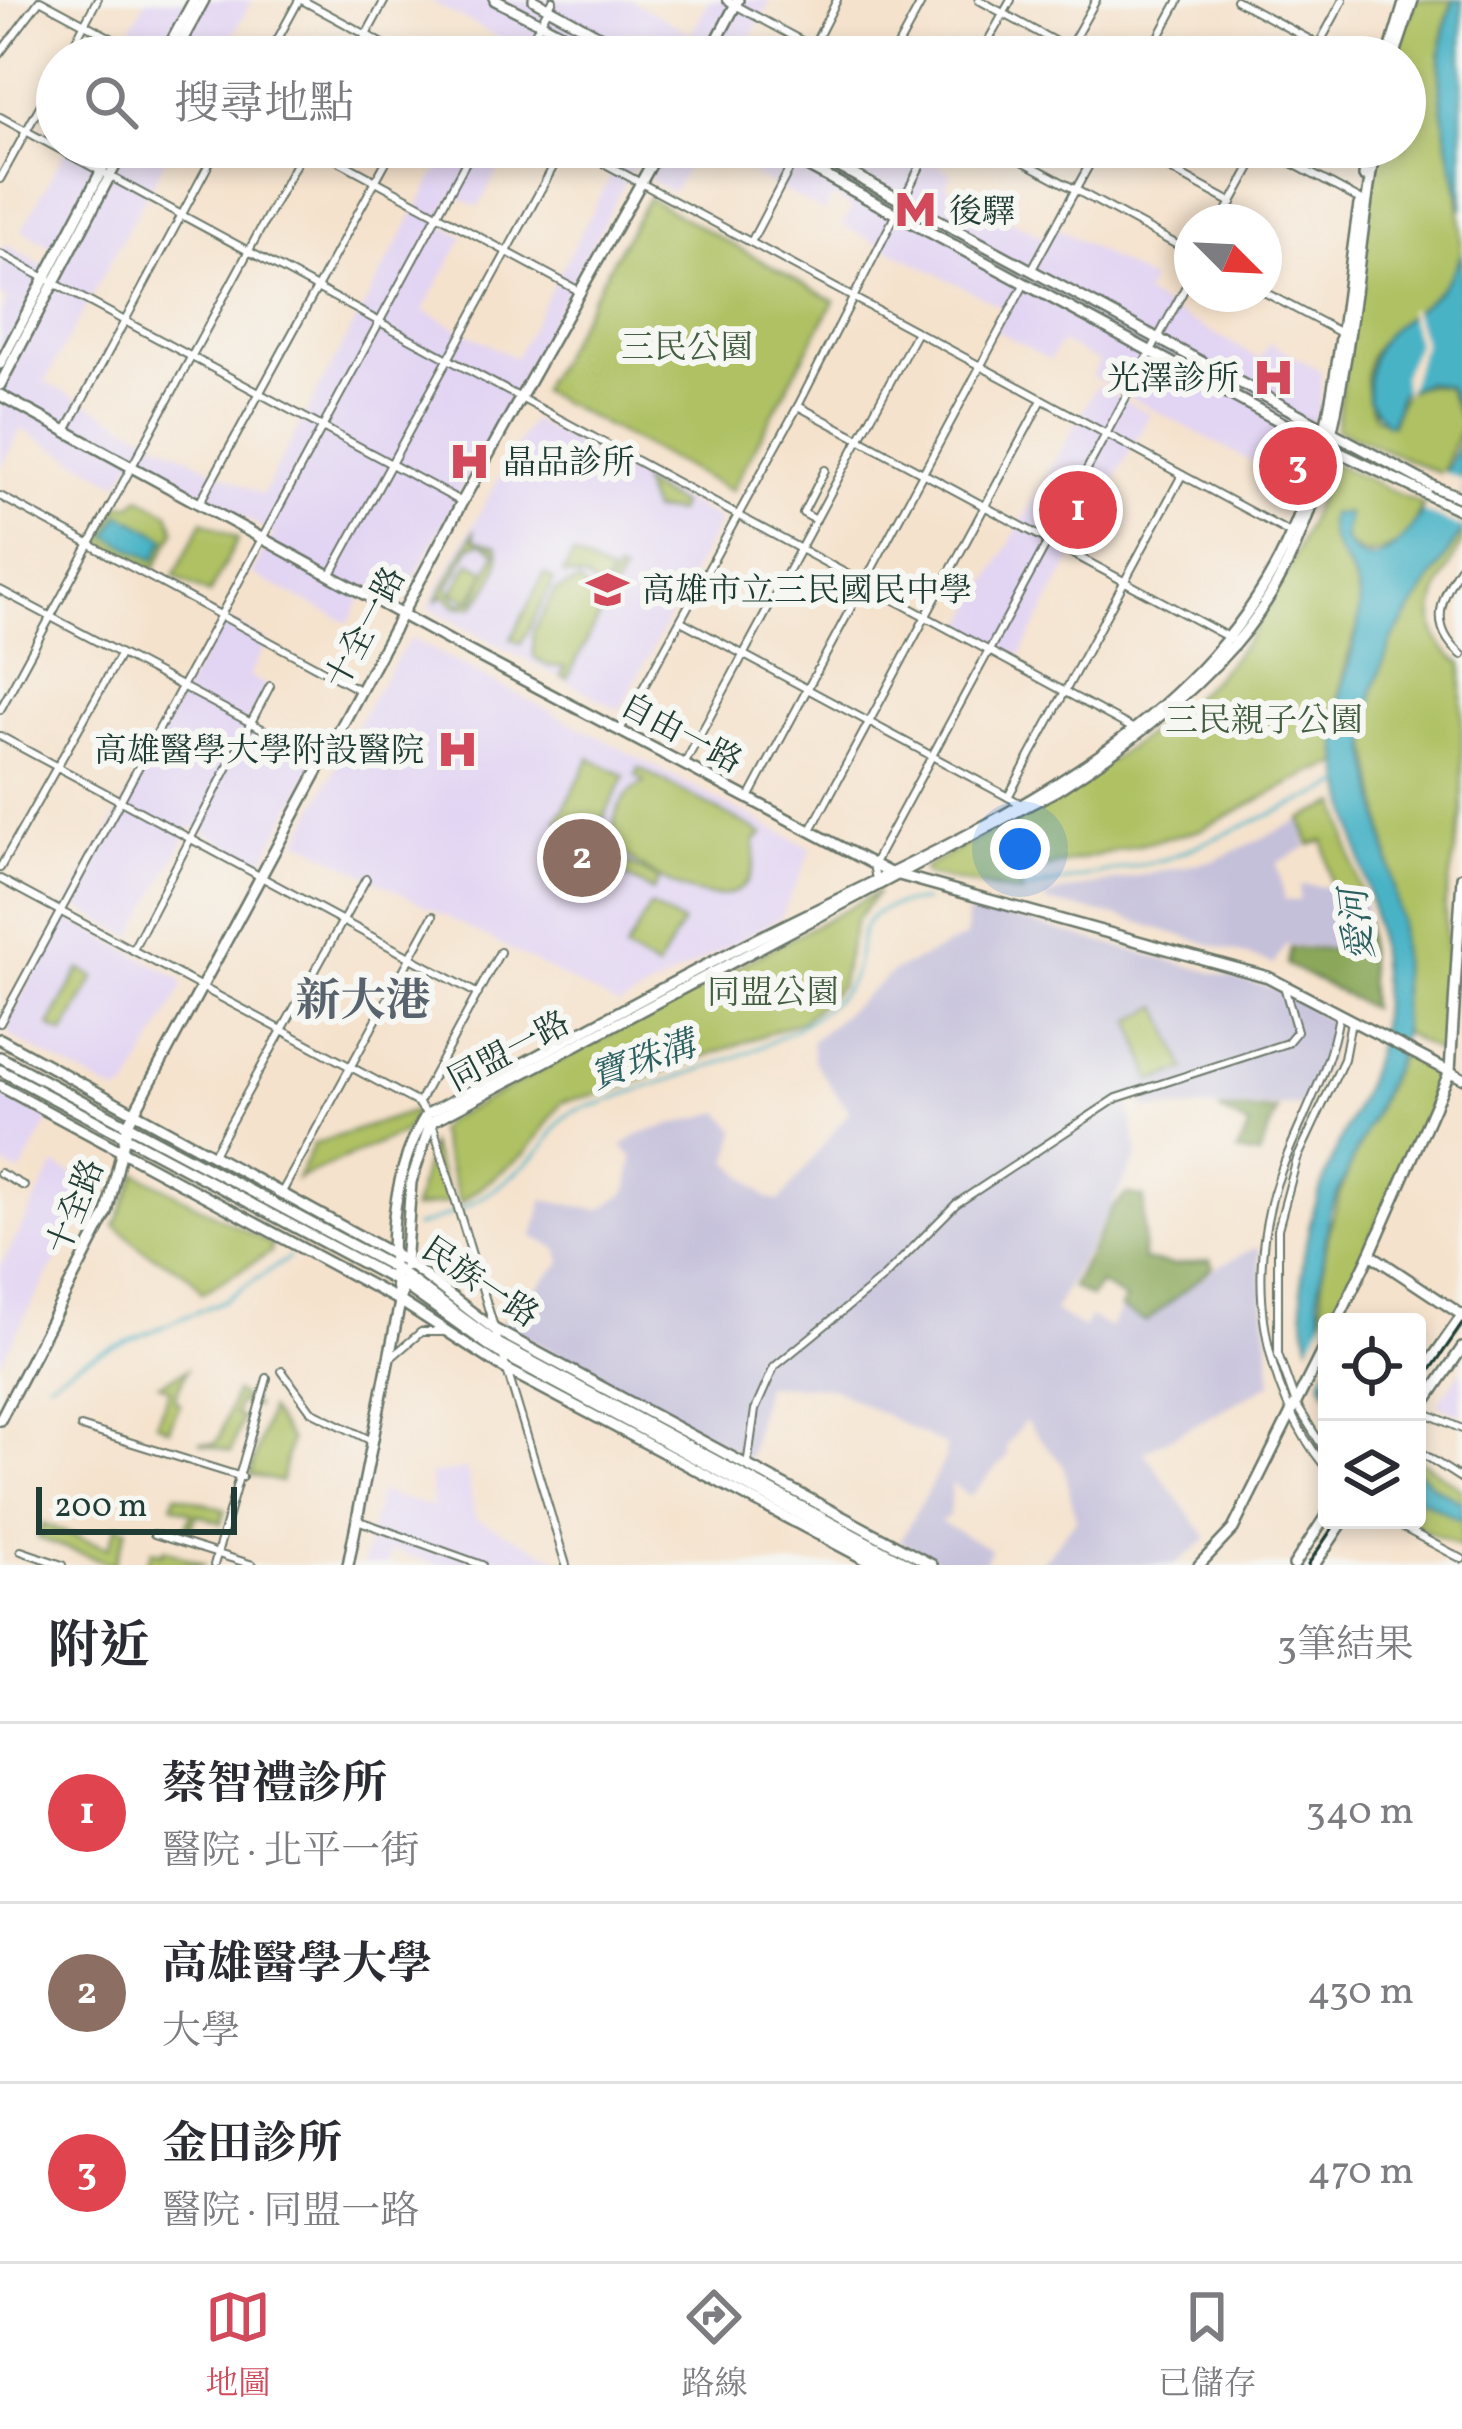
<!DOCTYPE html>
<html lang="zh-TW">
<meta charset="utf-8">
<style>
body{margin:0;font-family:Vollkorn,"Noto Serif TC",serif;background:#f7f7f7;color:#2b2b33}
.controls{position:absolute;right:36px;bottom:36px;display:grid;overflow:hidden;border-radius:12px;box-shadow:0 6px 18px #0003}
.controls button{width:108px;height:108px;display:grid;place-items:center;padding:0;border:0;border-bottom:3px solid #e1e1e2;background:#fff;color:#2b2b33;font:60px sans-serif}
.compass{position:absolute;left:1174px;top:204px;width:108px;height:108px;border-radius:50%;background:#fff;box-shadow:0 6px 18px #0003;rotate:114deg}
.scale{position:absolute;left:36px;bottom:30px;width:201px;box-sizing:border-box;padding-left:12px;border:6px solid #1f3d34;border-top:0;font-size:33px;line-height:42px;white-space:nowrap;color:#1f3d34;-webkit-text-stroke:9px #f6f6f2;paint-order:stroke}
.you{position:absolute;left:1020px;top:849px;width:42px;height:42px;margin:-30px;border:9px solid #fff;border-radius:50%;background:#1a73e8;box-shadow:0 0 0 18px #1a73e833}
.badge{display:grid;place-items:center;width:78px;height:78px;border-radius:50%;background:#d1495b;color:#fff;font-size:39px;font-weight:700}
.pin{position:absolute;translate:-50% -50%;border:6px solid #fff;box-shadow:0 3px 12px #0006}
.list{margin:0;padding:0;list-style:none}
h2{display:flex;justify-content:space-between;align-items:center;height:156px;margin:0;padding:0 48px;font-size:51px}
h2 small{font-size:39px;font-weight:400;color:#7c7c81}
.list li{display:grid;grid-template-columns:78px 1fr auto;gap:36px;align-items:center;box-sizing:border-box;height:180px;padding:0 48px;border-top:3px solid #e1e1e2}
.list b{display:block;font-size:45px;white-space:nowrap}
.list p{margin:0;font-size:39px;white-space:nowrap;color:#7c7c81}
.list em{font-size:39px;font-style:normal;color:#7c7c81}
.icon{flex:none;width:66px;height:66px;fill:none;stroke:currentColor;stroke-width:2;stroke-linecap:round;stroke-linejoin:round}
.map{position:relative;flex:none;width:1462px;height:1565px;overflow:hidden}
.search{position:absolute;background:#fff;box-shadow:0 6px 18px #0003;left:36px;right:36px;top:36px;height:132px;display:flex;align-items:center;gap:30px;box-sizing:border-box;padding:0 42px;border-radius:66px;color:#7c7c81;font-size:45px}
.sheet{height:696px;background:#fff}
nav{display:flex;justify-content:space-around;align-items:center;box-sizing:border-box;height:168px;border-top:3px solid #e1e1e2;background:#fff;font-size:33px;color:#7c7c81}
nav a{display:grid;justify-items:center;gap:6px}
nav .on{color:#d1495b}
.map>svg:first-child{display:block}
</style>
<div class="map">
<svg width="1462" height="1565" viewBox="0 0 1462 1565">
<rect width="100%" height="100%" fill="#f6f6f2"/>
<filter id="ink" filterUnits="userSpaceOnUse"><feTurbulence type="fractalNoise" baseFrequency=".00833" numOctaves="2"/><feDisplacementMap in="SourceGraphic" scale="24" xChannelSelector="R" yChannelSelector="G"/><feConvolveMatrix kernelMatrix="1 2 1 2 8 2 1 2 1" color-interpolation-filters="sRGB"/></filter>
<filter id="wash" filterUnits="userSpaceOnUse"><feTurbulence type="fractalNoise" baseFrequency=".004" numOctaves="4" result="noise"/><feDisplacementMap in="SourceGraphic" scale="48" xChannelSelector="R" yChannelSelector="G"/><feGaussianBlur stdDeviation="2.7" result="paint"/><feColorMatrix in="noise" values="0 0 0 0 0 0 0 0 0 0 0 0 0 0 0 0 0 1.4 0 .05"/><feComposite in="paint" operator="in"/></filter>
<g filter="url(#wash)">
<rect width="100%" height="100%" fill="#f5e2cc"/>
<g fill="#e2d4f3">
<polygon points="146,0 252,0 221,57 115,57"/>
<polygon points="428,0 631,0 691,34 709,0 771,0 740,57 499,57 507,42"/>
<polygon points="67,147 172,147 45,382 262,495 450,147 511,147 479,207 453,194 438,222 464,237 423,310 515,358 626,147 644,147 400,604 368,586 349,623 251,574 274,534 135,455 119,483 21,429 0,468 0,313 7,300 0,295 0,255 5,244 44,266 54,248 22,230"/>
<polygon points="664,147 698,147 672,192 648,178"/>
<polygon points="702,147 905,147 951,173 946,186 1043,237 1052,225 1151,281 1145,295 1260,359 1270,343 1321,371 1320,405 1291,483 1091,376 1099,362 1061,342 1050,360 994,329 1004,308 842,225 852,208 833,196 824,212"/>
<polygon points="1097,385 1150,414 1020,656 964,626"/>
<polygon points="531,420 720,520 620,710 428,607"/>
<polygon points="223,618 268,642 249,676 268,686 247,726 315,763 264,859 251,858 192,825 133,937 70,903"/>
<polygon points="410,638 812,849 781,917 619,1006 299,840 369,703"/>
<polygon points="61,919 70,919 181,979 183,987 128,1089 118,1094 12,1037 7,1025"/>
<polygon points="0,1092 50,1119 20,1173 0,1163"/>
<polygon points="55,1165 96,1187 0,1363 0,1267"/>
<polygon points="1462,1369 1462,1415 1437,1405"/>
<polygon points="467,1469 475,1518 571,1565 439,1565 391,1550 387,1565 363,1565 379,1492 434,1507 429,1475"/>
</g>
<g fill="#c5c0da">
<polygon points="1300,820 1307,847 1277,863 1285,900 1299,901 1300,885 1330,887 1331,902 1364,903 1365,918 1336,917 1334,948 1286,945 1274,964 1121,917 1046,902 1045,897 1061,892 1216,860"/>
<polygon points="985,911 1278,990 1333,1023 1327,1059 1303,1106 1158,1109 1145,1108 1143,1095 1128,1099 1138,1155 1054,1311 1083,1328 1090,1317 1110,1328 1121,1309 1146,1322 1217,1267 1259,1246 1272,1383 1144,1452 1207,1539 1174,1565 1039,1565 1076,1520 1064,1466 1025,1421 1007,1445 1007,1457 969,1497 952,1483 949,1516 940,1522 991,1549 983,1565 945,1565 900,1541 945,1459 946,1446 830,1387 764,1385 749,1459 500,1323 562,1262 558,1249 534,1237 543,1200 600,1210 627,1192 633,1158 622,1146 641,1133 721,1112 737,1131 729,1161 768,1199 780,1201 849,1112 813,1060 811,1042 894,971 966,937 967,914"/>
</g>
<g fill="#afc164" stroke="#677f4c" stroke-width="3" fill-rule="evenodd">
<path d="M1414 0H1453C1429 62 1442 118 1456 181 1460 204 1462 231 1461 254 1440 324 1335 324 1375 417L1392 424C1400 391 1411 381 1446 387L1462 425 1441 474 1336 429 1375 147H1405V57H1394Z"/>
<polygon points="648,198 834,301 731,491 540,391"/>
<path d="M1332 463 1423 505 1406 539C1386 553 1360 563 1344 538L1347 514H1331C1331 561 1359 566 1360 609 1360 629 1351 644 1346 663 1336 696 1337 730 1340 764L1311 773 1200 830 1020 874 1022 894 926 875 923 869C1025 812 1173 737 1244 644 1284 590 1308 524 1332 463Z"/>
<polygon points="641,483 680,505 677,512 652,511"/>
<polygon points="140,497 169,513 175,531 154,570 100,541 119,504 131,505"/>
<polygon points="203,521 238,539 209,594 174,576"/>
<path d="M474 532 475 540 497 546C505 567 487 592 473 607H455L444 595 435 602ZM482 543 496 552 475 600 459 604 448 588 471 546Z"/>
<path d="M1462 532V542C1440 586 1409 629 1462 664V813L1445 904 1448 1018 1441 1054 1403 1032 1400 921 1367 734 1373 690 1392 640Z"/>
<polygon points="573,555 610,575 602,592 586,579 563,574"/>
<polygon points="470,562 487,571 470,601 453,592"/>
<polygon points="616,571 622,574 567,679 561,676 565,667 548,666 534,657 533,632 555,591 579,582 601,602"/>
<polygon points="544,574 554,580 521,644 511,639"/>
<polygon points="590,758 625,776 593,839 557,821"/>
<path d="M639 768 763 834 755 841C761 936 656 886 620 849 605 823 620 795 645 782L636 776Z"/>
<polygon points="1338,803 1362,899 1333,899 1324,841 1310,845 1301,819"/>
<polygon points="595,846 659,880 652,891 589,857"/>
<polygon points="878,892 856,920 840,986 802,1021 607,1092 562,1102 526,1153 460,1203 437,1131 444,1122"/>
<polygon points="650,906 682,923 657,969 625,951"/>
<polygon points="80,969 95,977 64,1034 49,1026"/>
<polygon points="1159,1006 1186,1070 1152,1081 1132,1021"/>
<path d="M1407 1056 1435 1071 1437 1093 1344 1295 1349 1322H1327L1325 1332C1308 1231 1361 1147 1399 1057Z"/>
<polygon points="417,1110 405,1132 297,1179 314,1144"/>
<polygon points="430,1145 450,1202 413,1209"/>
<path d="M137 1173 272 1245 271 1252 202 1293C190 1269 168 1265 145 1251 134 1244 129 1234 115 1226Z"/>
<polygon points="187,1370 174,1399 180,1403 169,1429 156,1423 170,1389 159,1384"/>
<polygon points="235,1392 257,1407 239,1402 235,1415 242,1418 231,1452 199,1442 213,1444 219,1439"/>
<polygon points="269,1410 290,1440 281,1482 250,1475"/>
<polygon points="1417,1458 1462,1489 1462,1502 1433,1486 1417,1469"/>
<polygon points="176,1494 225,1510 221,1523 197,1514 189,1534 184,1532 192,1513 172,1505"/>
<polygon points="1417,1497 1462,1521 1462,1548 1404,1520 1417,1520"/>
<polygon points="43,1524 108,1548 117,1525 127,1529 114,1565 38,1538"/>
<polygon points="164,1549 204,1564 205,1565 146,1565 152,1550 162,1554"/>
</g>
<g fill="#8ba75a" stroke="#557247" stroke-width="3">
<polygon points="1338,919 1366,921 1370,1008 1287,965 1290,948 1335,950"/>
<polygon points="1219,1110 1277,1110 1259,1156 1237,1152 1250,1127"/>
<polygon points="1127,1194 1144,1198 1143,1260 1173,1265 1210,1260 1213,1267 1146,1322 1120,1308 1125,1299 1100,1284 1091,1297 1072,1287 1112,1208"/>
</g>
<g fill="#48b3c6" stroke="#34787d" stroke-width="3">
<path d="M1454 0H1462V209C1448 137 1426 70 1454 0Z"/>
<path d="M1462 253V418L1447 386 1426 382 1400 394 1391 424H1386L1368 400C1364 305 1431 331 1462 253Z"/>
<path d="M1462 428V531L1392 640 1373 690 1368 751 1400 921 1403 1032 1396 1062 1330 1211 1318 1297 1327 1342V1392C1282 1297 1303 1222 1345 1130 1361 1095 1379 1058 1381 1018 1388 917 1343 828 1337 730 1335 683 1364 642 1359 596 1355 562 1323 550 1330 514H1348L1344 539C1387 607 1444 470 1459 445Z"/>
<polygon points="120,514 166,538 154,560 108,536"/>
<polygon points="1417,1469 1433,1486 1462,1502 1462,1521 1417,1497"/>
</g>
<g fill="#f5e2cc">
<polygon points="1412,308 1424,343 1405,398 1402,376 1417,344 1407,310"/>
<polygon points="1441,471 1462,480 1462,528 1422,512"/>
<polygon points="1326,1313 1327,1365 1317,1385 1304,1357"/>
</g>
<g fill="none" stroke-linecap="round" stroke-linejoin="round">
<g stroke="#48b3c6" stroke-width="3">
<polyline points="1024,890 1166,859 1345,783"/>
<path d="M415 1227C460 1214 495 1192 530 1161 563 1132 547 1114 599 1104 678 1073 773 1057 836 999 882 957 828 908 924 901"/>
<polyline points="48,1382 83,1360 223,1301 289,1258"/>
</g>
</g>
</g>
<g filter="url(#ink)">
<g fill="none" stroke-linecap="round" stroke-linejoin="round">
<defs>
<g id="street">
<polyline points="302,0 407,57"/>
<polyline points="726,0 831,57"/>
<polyline points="979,0 1083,57"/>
<polyline points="1236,0 1342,57"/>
<polyline points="1154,46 1175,57"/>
<polyline points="813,47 837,0"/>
<polyline points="0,53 40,0 146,57"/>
<polyline points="67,57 97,0"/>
<polyline points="268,57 299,0"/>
<polyline points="354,57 385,0"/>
<polyline points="522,57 553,0"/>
<polyline points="892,57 923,0"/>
<polyline points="979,57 1011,0"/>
<polyline points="1064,57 1096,0"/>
<polyline points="1148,57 1179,0"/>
<polyline points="1312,57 1343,0"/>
<polyline points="0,117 1132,728"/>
<polyline points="313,147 581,292"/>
<polyline points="574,147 1290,533"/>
<polyline points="997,147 1192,253"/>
<polyline points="1130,147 1232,203"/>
<polyline points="1262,147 1366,203"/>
<polyline points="0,179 57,75"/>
<polyline points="1221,222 1262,147"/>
<polyline points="751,242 801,147"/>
<polyline points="0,254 462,502"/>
<polyline points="1031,271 1099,147"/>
<polyline points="1264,292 1345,335"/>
<polyline points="798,406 1237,642"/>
<polyline points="67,429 218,147"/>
<polyline points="0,496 361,691"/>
<polyline points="200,502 394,147"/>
<polyline points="816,520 803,513 825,470"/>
<path d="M1462 564C1441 597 1427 626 1462 655"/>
<polyline points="331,574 564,147"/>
<polyline points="0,590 323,761"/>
<polyline points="681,621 1023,805"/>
<polyline points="0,710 305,147"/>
<polyline points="620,730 798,406 930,147"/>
<polyline points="0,736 478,994"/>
<polyline points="685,763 917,332"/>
<polyline points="1008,797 1182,475"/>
<polyline points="749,798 1025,283"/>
<polyline points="811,830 1042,400"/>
<polyline points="0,868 120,655"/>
<polyline points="0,879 418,1103 427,1114"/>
<polyline points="877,884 873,865 1192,275"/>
<polyline points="133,949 270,686"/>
<polyline points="0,1023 474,147"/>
<polyline points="419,1102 500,952"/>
<polyline points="433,1126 566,1565"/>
<polyline points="212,1156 366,879"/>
<polyline points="0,1173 24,1186"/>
<polyline points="282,1192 433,916"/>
<polyline points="393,1356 421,1332 445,1332"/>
<polyline points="282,1371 311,1411 372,1441"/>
<polyline points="1419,1410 1462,1429"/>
<polyline points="81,1427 242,1477"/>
<polyline points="1417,1450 1462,1479"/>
<polyline points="1327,1454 1296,1404 1278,1354 1278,1229 1297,1159 1344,1059 1351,1021"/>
<polyline points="747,1466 755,1410 774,1367 883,1278 956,1204 1117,1098 1287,1043 1297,1031 1284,986"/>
<path d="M1327 1469C1260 1387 1244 1270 1281 1171 1301 1118 1330 1071 1339 1015"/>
<polyline points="357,1520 482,1565"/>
<polyline points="1389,1520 1462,1559"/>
<polyline points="154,1534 253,1565"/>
<polyline points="21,1551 62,1565"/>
<polyline points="214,1565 267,1378"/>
</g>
<g id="secondary">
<polyline points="495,0 607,57"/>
<polyline points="534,0 637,57"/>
<polyline points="163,57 194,0"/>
<polyline points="173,57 204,0"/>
<polyline points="708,57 738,0"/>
<polyline points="1388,57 1405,0"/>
<polyline points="1394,57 1413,0"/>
<polyline points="772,147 1322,444 1462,511"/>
<polyline points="802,147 1432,486"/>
<polyline points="1364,176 1368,147"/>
<polyline points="0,364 114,147"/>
<polyline points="0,385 125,147"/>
<polyline points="0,395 459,646 888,872 1268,977 1462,1078"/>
<polyline points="1462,877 1450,1071 1370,1254 1462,1315"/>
<path d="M405 1266 411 1182 431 1122 1057 790C1122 748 1183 703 1234 645 1347 517 1348 307 1375 147"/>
<path d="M400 1301C383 1246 396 1163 427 1114 532 1060 634 1002 739 948 937 846 1198 754 1292 532 1337 428 1342 316 1359 205"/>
<polyline points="1337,1322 1370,1254"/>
<polyline points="1417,1380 1462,1316"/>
<polyline points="1417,1414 1462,1348"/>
<polyline points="0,1420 107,1213 128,1124 462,502 661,147"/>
<polyline points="348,1565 404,1282"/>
<polyline points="1199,1565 1233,1529 1327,1341"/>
<polyline points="1294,1565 1327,1514"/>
<polyline points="1314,1565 1344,1520"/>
</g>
<g id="primary">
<polyline points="0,1039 405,1261 494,1329 932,1565"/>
<polyline points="0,1057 393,1267 494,1341 910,1565"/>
<polyline points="0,1070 404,1285 498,1352 893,1565"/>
<polyline points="0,1086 400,1301 502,1367 876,1565"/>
</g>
</defs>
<use href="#street" stroke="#6a7769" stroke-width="10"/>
<use href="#secondary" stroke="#6a7769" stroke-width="14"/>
<use href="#primary" stroke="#6a7769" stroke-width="14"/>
<use href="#street" stroke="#fff" stroke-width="6"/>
<use href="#secondary" stroke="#fff" stroke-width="9"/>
<use href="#primary" stroke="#fff" stroke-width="9"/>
<g stroke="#1f3d34" stroke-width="3">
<polyline points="1417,1390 1462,1324"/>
<polyline points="1308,1565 1338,1520"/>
</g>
<defs>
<polyline id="secondary-bridge" points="1432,486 1462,498"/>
</defs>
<use href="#secondary-bridge" stroke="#6a7769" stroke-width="14" stroke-linecap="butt"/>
<use href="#secondary-bridge" stroke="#fff" stroke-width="9"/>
</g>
</g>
<defs>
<symbol id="metro-bare" viewBox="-9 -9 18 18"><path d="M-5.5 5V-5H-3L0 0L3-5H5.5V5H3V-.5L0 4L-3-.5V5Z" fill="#d1495b" stroke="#f6f6f2" stroke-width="2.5" paint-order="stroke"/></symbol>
<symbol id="hospital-bare" viewBox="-9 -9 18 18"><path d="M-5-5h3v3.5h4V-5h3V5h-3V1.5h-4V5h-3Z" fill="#d1495b" stroke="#f6f6f2" stroke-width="2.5" paint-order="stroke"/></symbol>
<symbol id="school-bare" viewBox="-9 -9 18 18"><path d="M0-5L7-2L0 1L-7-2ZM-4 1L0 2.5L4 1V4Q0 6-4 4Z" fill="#d1495b" stroke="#f6f6f2" stroke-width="2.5" paint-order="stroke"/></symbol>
</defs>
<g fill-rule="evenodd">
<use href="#metro-bare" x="886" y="180" width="59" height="59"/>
<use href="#hospital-bare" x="1244" y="348" width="59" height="59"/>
<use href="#hospital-bare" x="440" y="432" width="59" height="59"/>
<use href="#school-bare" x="578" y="560" width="59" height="59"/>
<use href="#hospital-bare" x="428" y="720" width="59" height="59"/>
</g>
<g text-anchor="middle" stroke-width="12" stroke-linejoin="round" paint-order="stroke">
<g font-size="33" fill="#1f3d34" stroke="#f6f6f2" text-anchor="start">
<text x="949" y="222">後驛</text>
<text x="1239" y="389" text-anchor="end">光澤診所</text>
<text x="503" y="473">晶品診所</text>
<text x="642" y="601">高雄市立三民國民中學</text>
<text x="424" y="761" text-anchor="end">高雄醫學大學附設醫院</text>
</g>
<g font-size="33" fill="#435e40" stroke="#f6f6f2">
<text x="687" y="358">三民公園</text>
<text x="1264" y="731">三民親子公園</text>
<text x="773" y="1003">同盟公園</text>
</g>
<g font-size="33" fill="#1f3d34" stroke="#f6f6f2">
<text transform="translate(364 627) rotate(-62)" y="12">十全一路</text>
<text transform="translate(682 732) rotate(28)" y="12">自由一路</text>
<text transform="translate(508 1050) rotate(-28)" y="12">同盟一路</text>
<text transform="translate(74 1206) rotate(-68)" y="12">十全路</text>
<text transform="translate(481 1281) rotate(34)" y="12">民族一路</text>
</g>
<g font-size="36" font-style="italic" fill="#2b6060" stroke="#f6f6f2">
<text transform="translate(1356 925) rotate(-97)" y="13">愛河</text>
<text transform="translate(642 1059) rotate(-19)" y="13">寶珠溝</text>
</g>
<g font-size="45" font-weight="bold" fill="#59636e" stroke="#f6f6f2">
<text x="363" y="1015">新大港</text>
</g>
</g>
</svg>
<div class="controls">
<button><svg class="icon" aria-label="locate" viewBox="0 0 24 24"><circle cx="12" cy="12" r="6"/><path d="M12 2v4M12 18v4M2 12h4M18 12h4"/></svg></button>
<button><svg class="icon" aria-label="layers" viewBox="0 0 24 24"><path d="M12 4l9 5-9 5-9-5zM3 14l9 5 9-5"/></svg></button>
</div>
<svg class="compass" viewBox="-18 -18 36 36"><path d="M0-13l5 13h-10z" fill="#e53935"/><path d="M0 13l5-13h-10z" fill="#7c7c81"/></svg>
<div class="scale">200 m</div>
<div class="you"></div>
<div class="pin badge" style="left:1078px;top:510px;background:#e0444e">1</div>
<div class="pin badge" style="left:582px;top:858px;background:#8d6e63">2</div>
<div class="pin badge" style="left:1298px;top:466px;background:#e0444e">3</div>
<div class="search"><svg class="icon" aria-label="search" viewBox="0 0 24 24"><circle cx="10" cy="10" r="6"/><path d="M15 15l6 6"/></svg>搜尋地點</div>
</div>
<section class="sheet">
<h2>附近<small>3筆結果</small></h2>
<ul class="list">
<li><span class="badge" style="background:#e0444e">1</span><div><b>蔡智禮診所</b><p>醫院 · 北平一街</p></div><em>340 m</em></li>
<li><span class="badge" style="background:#8d6e63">2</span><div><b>高雄醫學大學</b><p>大學</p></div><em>430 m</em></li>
<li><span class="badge" style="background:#e0444e">3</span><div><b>金田診所</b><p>醫院 · 同盟一路</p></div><em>470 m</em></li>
</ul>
</section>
<nav>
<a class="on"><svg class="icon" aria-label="map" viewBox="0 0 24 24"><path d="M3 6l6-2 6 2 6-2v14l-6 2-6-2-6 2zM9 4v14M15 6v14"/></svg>地圖</a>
<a><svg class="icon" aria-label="directions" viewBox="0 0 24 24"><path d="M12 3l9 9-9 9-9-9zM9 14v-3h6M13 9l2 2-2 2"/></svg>路線</a>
<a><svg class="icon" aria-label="saved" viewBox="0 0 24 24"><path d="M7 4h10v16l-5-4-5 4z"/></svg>已儲存</a>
</nav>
